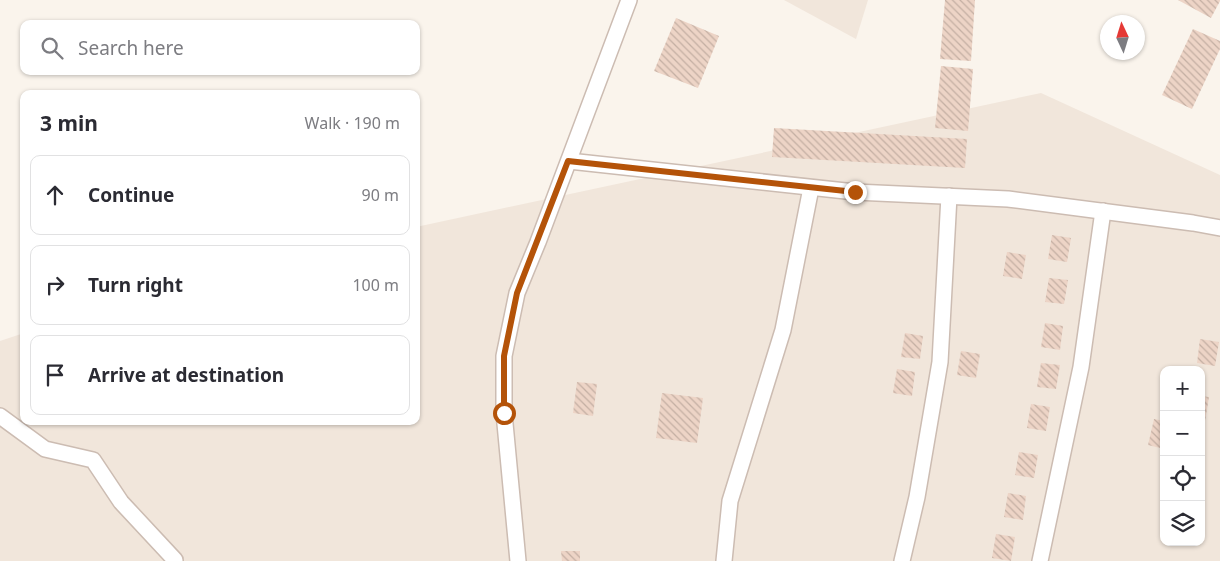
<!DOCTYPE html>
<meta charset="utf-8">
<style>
body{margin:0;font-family:"Noto Sans",sans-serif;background:#f7f7f7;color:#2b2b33}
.controls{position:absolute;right:15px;bottom:15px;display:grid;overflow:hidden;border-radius:10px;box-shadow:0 1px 4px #0004}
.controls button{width:45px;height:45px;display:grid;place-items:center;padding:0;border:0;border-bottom:1px solid #e1e1e2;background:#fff;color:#2b2b33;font:25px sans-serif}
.compass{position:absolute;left:1100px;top:15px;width:45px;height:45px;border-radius:50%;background:#fff;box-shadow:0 1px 4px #0004;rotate:356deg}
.stop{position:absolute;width:15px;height:15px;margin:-11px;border:4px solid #b45309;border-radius:50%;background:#fff}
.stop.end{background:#b45309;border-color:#fff;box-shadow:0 1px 5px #0008}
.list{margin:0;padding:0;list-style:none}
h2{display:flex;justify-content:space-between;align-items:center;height:65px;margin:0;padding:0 20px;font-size:21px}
h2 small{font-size:16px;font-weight:400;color:#7c7c81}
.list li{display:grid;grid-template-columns:32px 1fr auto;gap:15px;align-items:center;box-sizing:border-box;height:80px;margin:0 10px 10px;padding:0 10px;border:1px solid #e1e1e2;border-radius:10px}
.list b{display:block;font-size:19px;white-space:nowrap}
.list em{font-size:16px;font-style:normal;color:#7c7c81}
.icon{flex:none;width:28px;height:28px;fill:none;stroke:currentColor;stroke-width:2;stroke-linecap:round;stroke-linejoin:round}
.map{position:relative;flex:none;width:1220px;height:561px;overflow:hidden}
.search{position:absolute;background:#fff;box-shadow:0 1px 4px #0004;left:20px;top:20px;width:400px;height:55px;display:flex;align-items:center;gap:12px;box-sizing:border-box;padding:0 18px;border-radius:10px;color:#7c7c81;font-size:19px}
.panel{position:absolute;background:#fff;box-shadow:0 1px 4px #0004;left:20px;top:90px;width:400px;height:335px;border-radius:10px}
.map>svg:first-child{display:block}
</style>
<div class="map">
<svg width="1220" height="561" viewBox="0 0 1220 561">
<defs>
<pattern id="building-back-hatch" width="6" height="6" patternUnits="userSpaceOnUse" patternTransform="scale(1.25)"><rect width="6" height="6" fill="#edd4c6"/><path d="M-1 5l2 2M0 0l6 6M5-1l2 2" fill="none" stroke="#c4afa3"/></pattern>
</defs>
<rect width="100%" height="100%" fill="#faf4ec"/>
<g fill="#f1e6db" fill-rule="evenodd">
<polygon points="784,0 868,0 856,39"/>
<path d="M1041 93 1220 175V561H0V341L24 333V421H416V227ZM1164 370H1201V542H1164Z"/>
</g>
<g fill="url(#building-back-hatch)">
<polygon points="945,0 975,0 971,61 940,59"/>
<polygon points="1178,0 1220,0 1220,1 1211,18"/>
<polygon points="676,18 719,36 698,88 654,71"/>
<polygon points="1193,29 1220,41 1220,49 1192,109 1162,95"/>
<polygon points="941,66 973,69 968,131 935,128"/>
<polygon points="774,128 967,139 965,168 772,157"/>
<polygon points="1052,235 1071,238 1067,262 1048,259"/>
<polygon points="1007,252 1026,255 1022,279 1003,276"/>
<polygon points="1049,278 1068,280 1064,304 1045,302"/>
<polygon points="1045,323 1063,326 1060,350 1041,347"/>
<polygon points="905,333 923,336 920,359 901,357"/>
<polygon points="1200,339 1219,342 1215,366 1197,363"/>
<polygon points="961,351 980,354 976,378 957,375"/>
<polygon points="1041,363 1060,365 1056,389 1037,387"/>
<polygon points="897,369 915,372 912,396 893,393"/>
<polygon points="577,382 597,384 593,416 573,413"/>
<polygon points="662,393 703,398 697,443 656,438"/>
<polygon points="1201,396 1209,397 1205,421 1201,420"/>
<polygon points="1031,404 1050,407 1046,431 1027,428"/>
<polygon points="1154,419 1164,421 1164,449 1148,445"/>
<polygon points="1019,452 1038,455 1034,478 1015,475"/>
<polygon points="1008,493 1026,496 1023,520 1004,517"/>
<polygon points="996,534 1015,537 1011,561 992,558"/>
<polygon points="561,551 580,551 580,561 562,561"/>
</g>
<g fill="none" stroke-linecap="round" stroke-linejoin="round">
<defs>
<g id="street">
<polyline points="569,161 855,192 1008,199 1193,223 1220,228"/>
<polyline points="0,416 45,449 93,460 121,502 175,560"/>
<polyline points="518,561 504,413 504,356 517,293 538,242 629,0"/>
<polyline points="724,561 730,501 783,330 811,188"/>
<polyline points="902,561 917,497 940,362 949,196"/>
<polyline points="1040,561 1081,367 1103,211"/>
</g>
</defs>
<use href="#street" stroke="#ccbcb2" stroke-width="18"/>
<use href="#street" stroke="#fff" stroke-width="15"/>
</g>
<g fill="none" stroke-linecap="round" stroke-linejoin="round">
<polyline stroke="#b45309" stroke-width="6" points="504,413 504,356 517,293 568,161 855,192"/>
</g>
</svg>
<div class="controls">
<button>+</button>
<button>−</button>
<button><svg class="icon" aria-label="locate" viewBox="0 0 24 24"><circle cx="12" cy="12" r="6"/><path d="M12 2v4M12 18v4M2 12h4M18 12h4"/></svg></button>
<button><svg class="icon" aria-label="layers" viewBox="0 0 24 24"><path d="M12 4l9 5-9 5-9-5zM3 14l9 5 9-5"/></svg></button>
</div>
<svg class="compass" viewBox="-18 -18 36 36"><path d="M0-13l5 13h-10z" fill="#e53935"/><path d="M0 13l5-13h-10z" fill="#7c7c81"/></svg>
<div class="stop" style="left:504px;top:413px"></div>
<div class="stop end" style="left:855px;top:192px"></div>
<div class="search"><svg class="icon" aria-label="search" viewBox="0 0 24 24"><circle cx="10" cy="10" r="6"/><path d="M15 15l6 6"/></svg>Search here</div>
<section class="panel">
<h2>3 min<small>Walk · 190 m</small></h2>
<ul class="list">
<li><svg class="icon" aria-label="ahead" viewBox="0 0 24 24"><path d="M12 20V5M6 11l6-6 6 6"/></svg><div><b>Continue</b></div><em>90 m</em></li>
<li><svg class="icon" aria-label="right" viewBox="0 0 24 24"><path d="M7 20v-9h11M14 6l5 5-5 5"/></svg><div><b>Turn right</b></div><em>100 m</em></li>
<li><svg class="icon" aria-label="arrive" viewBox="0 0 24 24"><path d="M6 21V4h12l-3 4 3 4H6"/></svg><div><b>Arrive at destination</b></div></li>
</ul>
</section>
</div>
